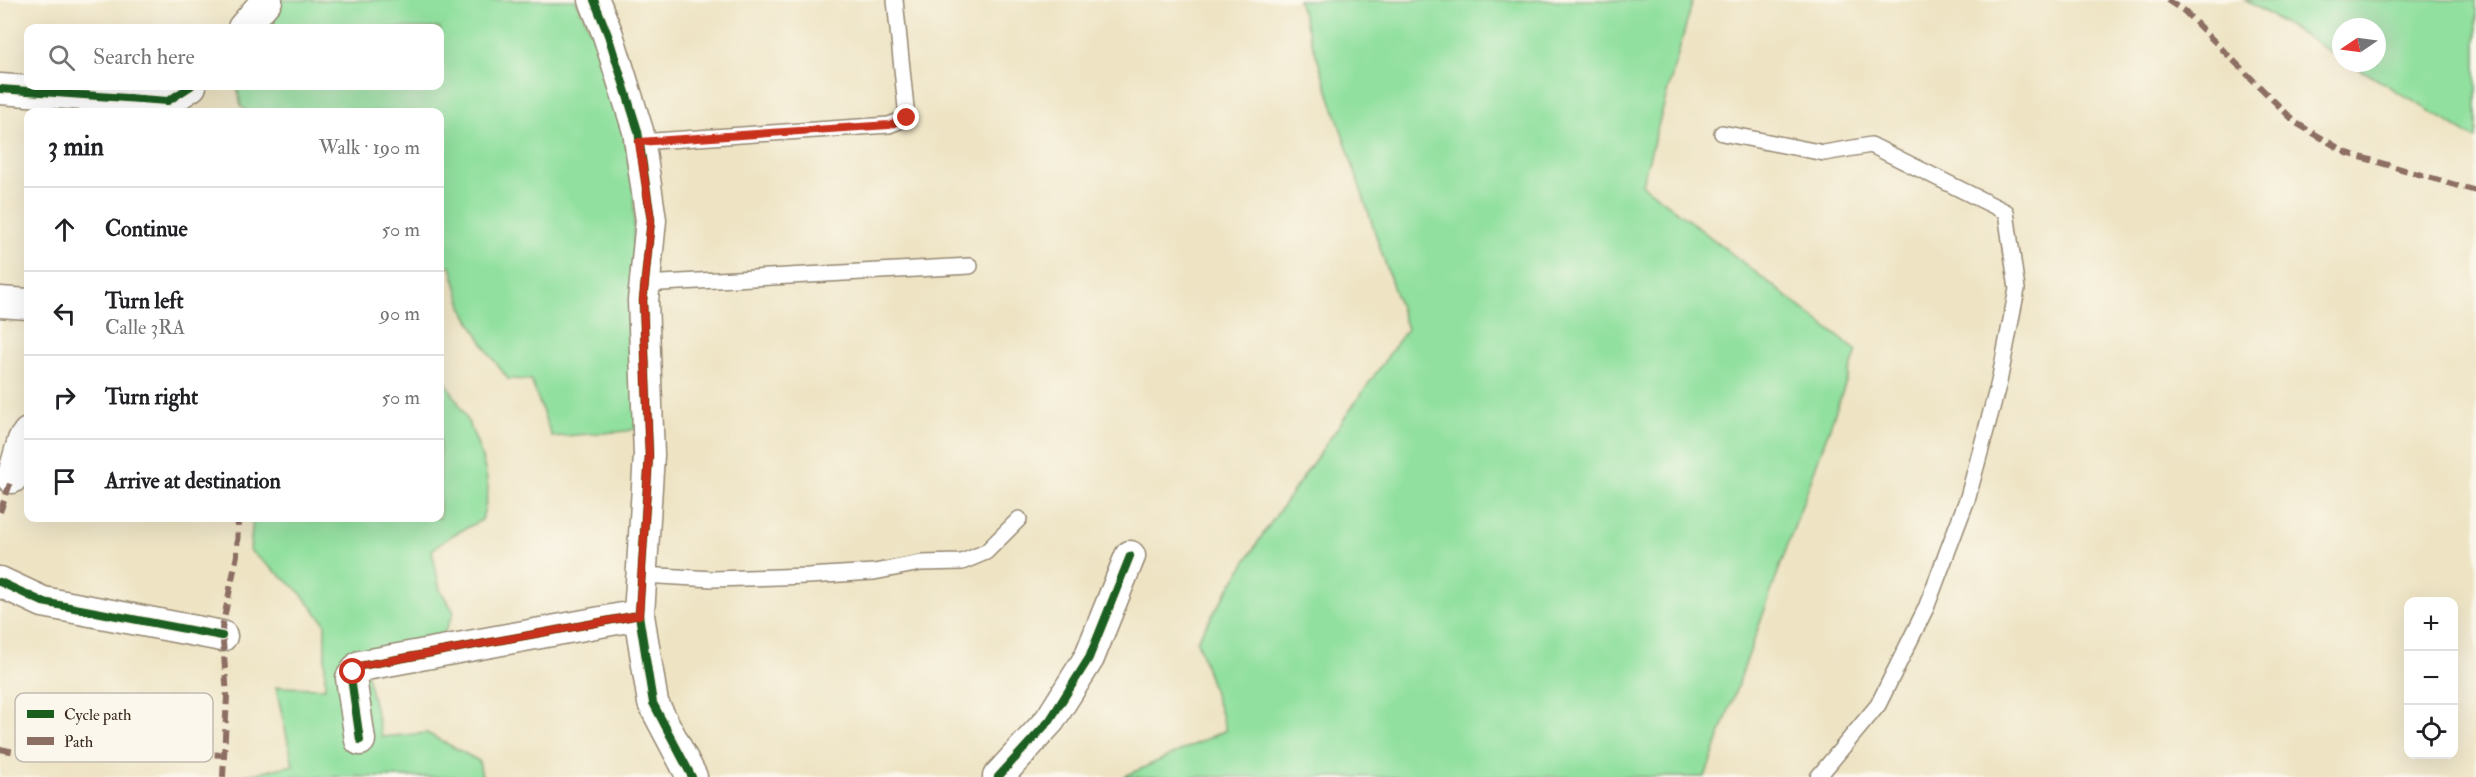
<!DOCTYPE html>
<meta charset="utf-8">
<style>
body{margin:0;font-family:"IM FELL Double Pica",serif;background:#f2f2f2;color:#202124}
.controls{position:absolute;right:18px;bottom:18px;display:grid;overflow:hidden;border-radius:12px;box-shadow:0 6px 24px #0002}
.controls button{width:54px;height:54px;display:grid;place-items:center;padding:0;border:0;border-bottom:2px solid #e0e0e0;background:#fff;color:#202124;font:30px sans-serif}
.compass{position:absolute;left:2332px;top:18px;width:54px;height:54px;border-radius:50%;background:#fff;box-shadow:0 6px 24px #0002;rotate:257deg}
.stop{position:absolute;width:18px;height:18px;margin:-14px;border:4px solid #c8321e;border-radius:50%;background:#fff}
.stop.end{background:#c8321e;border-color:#fff;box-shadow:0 2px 6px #0008}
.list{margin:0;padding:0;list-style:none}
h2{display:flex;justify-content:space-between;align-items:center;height:78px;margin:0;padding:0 24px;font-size:26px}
h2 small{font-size:20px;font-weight:400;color:#757577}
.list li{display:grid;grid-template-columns:39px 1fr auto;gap:18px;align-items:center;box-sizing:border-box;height:84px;padding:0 24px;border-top:2px solid #e0e0e0}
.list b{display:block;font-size:22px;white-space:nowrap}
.list p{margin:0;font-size:20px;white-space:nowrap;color:#757577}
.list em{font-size:20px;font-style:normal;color:#757577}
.icon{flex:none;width:33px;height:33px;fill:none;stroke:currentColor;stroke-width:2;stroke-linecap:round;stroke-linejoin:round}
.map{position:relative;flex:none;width:2476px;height:777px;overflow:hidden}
.search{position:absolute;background:#fff;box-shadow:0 6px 24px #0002;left:24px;top:24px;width:420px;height:66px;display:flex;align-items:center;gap:15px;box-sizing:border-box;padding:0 21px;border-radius:12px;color:#757577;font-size:22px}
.panel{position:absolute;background:#fff;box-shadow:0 6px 24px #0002;left:24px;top:108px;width:420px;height:414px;border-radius:12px}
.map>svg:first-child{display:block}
</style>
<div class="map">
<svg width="2476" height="777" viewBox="0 0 2476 777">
<rect width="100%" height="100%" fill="#fbf7ec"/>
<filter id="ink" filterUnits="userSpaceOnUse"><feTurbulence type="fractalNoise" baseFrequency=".0167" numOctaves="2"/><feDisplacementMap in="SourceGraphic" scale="12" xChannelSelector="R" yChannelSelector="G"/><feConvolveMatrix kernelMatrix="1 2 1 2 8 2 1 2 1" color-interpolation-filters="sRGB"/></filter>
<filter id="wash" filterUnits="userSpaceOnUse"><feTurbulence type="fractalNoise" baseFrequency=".008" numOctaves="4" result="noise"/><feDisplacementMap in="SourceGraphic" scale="24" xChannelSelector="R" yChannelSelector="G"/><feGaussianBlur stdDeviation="1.35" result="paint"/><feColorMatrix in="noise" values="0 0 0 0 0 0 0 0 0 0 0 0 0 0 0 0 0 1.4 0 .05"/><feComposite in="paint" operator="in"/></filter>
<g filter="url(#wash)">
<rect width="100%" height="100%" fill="#eee4c4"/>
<g fill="#91e09f" stroke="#66855e" stroke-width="1.5">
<polygon points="272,0 576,0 610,70 633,129 634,227 629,341 638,374 645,426 627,431 552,437 531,380 508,379 488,352 463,309 451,266 440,266 440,112 248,112 241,106 237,86 440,86 440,28 261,28"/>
<polygon points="1298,0 1693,0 1642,184 1857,351 1705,777 1123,777 1226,730 1197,640 1263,534 1407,329"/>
<polygon points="2245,0 2476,0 2476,139 2350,63 2377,63 2377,27 2341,27 2341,58"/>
<path d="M440 373C462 406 484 447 488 488 488 498 484 510 482 520L451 536 432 550 440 590 454 612 438 646 366 671 382 737 427 733 479 761 482 777H239L293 765 276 687 325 688V623L297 589 250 551 253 518H440Z"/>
</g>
</g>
<g filter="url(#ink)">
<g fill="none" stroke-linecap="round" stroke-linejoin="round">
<defs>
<g id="lane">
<polyline points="1722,133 1824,153 1871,145 2006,212 2017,289 1999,382 1968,497 1926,608 1878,705 1818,777"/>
<polyline points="639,142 889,125 907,118 895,0"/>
<polyline points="644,284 970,266"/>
<polyline points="642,575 713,579 808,576 874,572 921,563 962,562 986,552 1019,519"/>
</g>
<g id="street">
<polyline points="594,0 608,35 638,131 651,220 643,301 649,455 639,615 653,703 692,777"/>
<polyline points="243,28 267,0"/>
<polyline points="0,89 168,101 191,86"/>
<polyline points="0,302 28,304"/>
<polyline points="12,478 23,440 28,433"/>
<polyline points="0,582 43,602 222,636"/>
<polyline points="360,740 351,678 360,666 639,615"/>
<polyline points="998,777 1050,720 1089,658 1130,556"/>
</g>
</defs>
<use href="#lane" stroke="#948771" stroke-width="18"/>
<use href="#street" stroke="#948771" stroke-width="33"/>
<use href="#lane" stroke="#fff" stroke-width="15"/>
<use href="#street" stroke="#fff" stroke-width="30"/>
<g stroke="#8d6e63" stroke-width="6" stroke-dasharray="12 6" stroke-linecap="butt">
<polyline points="2167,0 2184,11 2296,123 2347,153 2476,191"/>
<polyline points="0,512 12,478"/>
<polyline points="0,749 34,756 76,749 224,755"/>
<polyline points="223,777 227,696 222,628 237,555 238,518"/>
</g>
<defs>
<g id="cycleway">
<polyline points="594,0 608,35 638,131 651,220 643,301 649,455 639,615 653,703 692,777"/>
<polyline points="0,89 168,101 191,86"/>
<polyline points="0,582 43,602 222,636"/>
<polyline points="360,740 351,678 360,666 639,615"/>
<polyline points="998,777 1050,720 1089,658 1130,556"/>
</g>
</defs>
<use href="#cycleway" stroke="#fbf7ec" stroke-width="11"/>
<use href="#cycleway" stroke="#1b5e20" stroke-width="8"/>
</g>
</g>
<g fill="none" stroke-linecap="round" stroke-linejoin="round" filter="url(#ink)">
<polyline stroke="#c8321e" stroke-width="8" points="353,672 360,666 639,615 649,456 643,301 651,220 639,142 889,125 907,118"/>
</g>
<rect x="15" y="693" width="198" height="69" rx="9" fill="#fbf7ec" stroke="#c1baae" stroke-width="1.5"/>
<rect x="27" y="710" width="27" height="8" fill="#1b5e20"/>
<rect x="27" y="737" width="27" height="8" fill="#8d6e63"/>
<g font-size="16" fill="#3b2a1e">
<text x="64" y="720">Cycle path</text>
<text x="64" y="747">Path</text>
</g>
</svg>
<div class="controls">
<button>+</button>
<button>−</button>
<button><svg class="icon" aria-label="locate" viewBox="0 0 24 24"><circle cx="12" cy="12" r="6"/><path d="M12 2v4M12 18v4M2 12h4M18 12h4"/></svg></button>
</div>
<svg class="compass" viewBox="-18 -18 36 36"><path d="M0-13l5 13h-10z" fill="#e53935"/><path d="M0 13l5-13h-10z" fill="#757577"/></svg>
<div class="stop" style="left:353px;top:672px"></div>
<div class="stop end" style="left:907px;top:118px"></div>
<div class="search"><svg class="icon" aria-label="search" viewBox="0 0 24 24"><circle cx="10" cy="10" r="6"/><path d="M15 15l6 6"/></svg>Search here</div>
<section class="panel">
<h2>3 min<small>Walk · 190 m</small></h2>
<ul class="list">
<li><svg class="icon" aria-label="ahead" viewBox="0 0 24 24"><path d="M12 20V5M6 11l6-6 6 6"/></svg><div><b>Continue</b></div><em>50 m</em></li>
<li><svg class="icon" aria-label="left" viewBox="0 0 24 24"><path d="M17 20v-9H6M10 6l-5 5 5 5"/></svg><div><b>Turn left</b><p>Calle 3RA</p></div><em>90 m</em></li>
<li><svg class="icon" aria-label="right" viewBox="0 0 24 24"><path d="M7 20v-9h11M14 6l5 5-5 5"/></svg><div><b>Turn right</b></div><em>50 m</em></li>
<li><svg class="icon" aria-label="arrive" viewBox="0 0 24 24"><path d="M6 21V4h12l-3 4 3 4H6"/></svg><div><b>Arrive at destination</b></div></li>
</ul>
</section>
</div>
